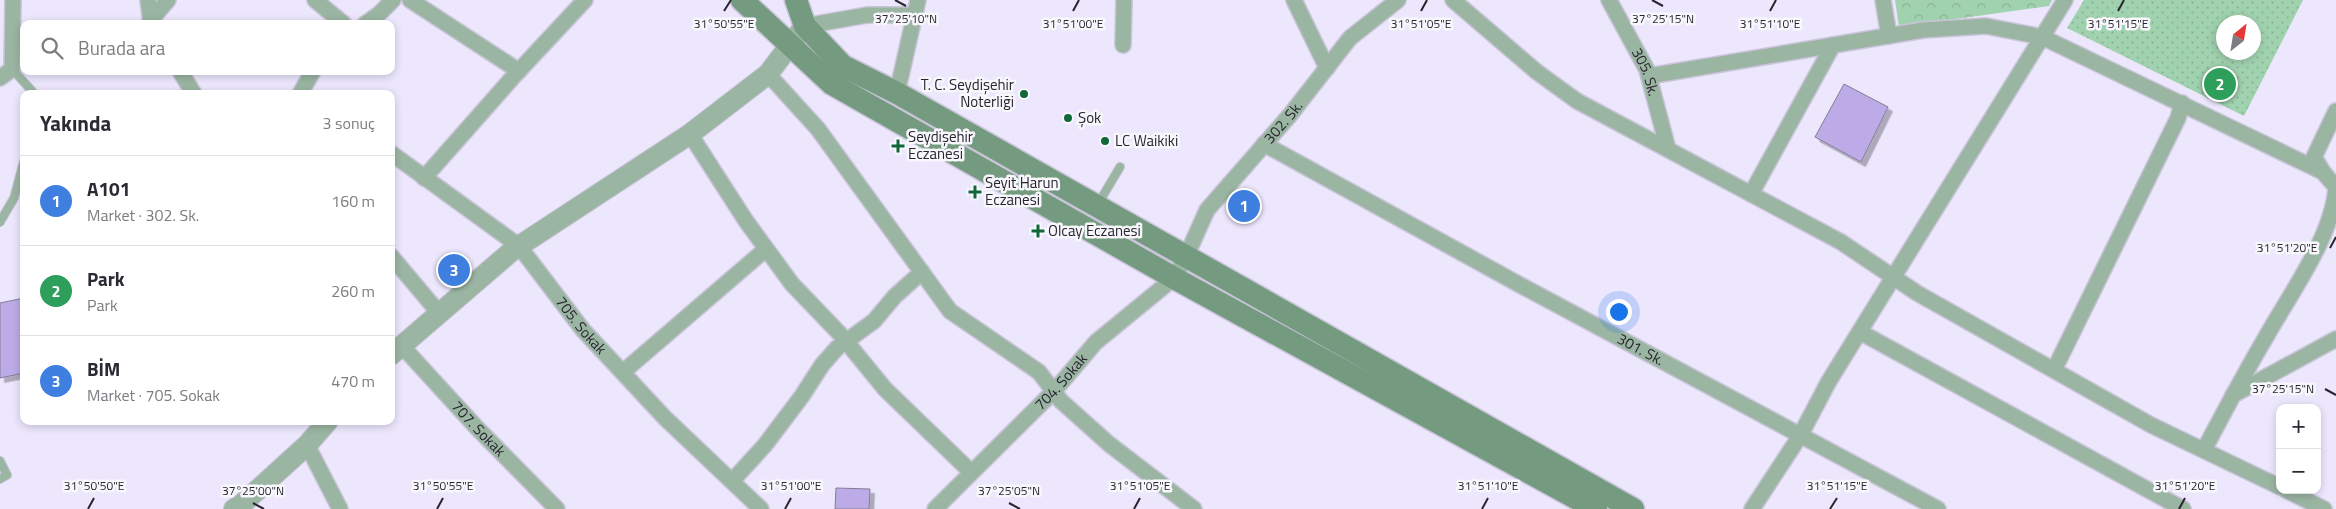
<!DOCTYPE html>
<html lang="tr">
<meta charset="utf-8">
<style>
body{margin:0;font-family:"Titillium Web",sans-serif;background:#f7f7f7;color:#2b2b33}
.controls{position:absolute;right:15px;bottom:15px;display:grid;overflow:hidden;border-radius:10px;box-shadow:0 2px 8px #0003}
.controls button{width:45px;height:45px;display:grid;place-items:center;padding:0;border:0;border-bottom:1px solid #e1e1e2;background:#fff;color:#2b2b33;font:25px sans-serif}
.compass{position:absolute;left:2216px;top:15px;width:45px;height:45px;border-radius:50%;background:#fff;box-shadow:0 2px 8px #0003;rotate:30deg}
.you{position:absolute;left:1618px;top:311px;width:18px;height:18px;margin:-12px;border:4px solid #fff;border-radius:50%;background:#1a73e8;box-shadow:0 0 0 8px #1a73e833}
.badge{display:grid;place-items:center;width:32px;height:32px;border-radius:50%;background:#ea580c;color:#fff;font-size:16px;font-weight:700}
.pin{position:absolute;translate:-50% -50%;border:2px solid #fff;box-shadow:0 1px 5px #0006}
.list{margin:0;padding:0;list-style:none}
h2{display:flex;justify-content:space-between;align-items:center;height:65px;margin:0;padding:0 20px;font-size:21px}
h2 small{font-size:16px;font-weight:400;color:#7c7c81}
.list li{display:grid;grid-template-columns:32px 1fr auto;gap:15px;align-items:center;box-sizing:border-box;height:90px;padding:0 20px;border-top:1px solid #e1e1e2}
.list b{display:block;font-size:19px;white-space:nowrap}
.list p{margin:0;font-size:16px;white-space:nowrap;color:#7c7c81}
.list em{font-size:16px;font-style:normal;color:#7c7c81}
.icon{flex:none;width:28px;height:28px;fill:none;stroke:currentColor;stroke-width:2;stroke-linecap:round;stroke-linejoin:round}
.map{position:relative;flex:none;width:2336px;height:509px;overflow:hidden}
.search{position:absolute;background:#fff;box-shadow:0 2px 8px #0003;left:20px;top:20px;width:375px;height:55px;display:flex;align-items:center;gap:12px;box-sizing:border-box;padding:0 18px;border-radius:10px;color:#7c7c81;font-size:19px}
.panel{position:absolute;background:#fff;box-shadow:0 2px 8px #0003;left:20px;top:90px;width:375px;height:335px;border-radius:10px}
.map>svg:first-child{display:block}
</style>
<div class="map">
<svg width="2336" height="509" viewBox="0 0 2336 509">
<defs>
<pattern id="forest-crowns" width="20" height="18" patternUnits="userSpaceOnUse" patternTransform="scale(1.25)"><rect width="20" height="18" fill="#a0d2af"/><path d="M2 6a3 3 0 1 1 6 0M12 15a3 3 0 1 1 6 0" fill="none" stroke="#8ab497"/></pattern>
<pattern id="park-dots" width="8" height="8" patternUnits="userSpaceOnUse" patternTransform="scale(1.25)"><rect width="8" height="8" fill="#a0d2af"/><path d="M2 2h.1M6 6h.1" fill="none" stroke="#8ab497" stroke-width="1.8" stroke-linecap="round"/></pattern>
<filter id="shadow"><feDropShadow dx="4.5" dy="4.5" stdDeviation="0" flood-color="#0004"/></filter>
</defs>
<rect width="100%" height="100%" fill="#ece7fd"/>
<polygon fill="url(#forest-crowns)" points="1895,0 2052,0 2049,6 1899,27"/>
<path fill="url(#park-dots)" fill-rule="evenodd" d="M2084 0H2303L2244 116 2067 28ZM2224 22H2254V52H2224Z"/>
<g fill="#bcabe7" stroke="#837c95" filter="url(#shadow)">
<polygon points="1844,84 1888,107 1861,162 1815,137"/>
<polygon points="24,298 24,373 0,378 0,303"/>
<polygon points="836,488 870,489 869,509 835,509"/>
</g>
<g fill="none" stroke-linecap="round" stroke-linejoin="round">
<defs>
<g id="service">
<polyline points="12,69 32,91 32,94"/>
<polyline points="1098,204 1120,167"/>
<polyline points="0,222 14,198 24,161"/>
<polyline points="0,461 7,475 0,479"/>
</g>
<g id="minor">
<polyline points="148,0 151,24"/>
<polyline points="315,0 344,24"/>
<polyline points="410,0 519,71"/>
<polyline points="1294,0 1327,68"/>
<polyline points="1453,0 1537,72 1577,101 1841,242 1917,293 2151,425 2280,487"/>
<path id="s1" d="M1609 0 1647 70 1668 149"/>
<polyline points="1883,0 1889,36"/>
<polyline points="150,21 168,0"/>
<polyline points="365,24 379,14 393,0"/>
<polyline points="805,26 867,15 916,15"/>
<polyline points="1123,45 1124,0"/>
<polyline points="180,71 194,94"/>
<polyline points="768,74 818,129 950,311 1039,372 1061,401 1109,444 1194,509"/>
<polyline points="1649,76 1923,30 1986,26 2042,37 2323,172"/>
<polyline points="0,78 12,69 13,0"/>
<polyline points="897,93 918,0"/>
<polyline points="300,94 313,71"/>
<polyline points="690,134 746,221 792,284 840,334 885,389 971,472"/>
<path id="s2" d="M1264 144 1522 286 1938 509"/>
<path id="s3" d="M391 153 519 246 583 330 665 418 761 509"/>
<polyline points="424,178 514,76 585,0"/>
<polyline points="1751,194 1833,45"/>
<polyline points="391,256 439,313"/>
<polyline points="1860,332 2183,509"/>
<path id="s4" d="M401 345 477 428 557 509"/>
<polyline points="2054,370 2178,118 2182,103"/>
<polyline points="623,372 766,249"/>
<polyline points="2233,395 2336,339"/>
<polyline points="307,445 340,509"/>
<path d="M2204 450C2224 412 2244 374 2266 337 2290 294 2333 236 2336 187L2323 172 2314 157 2336 111"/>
<polyline points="732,481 765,445 802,396 822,365 837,348 874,321 895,296 922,272"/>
<polyline points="2286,490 2324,509"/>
<path id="s5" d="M935 509 1055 390 1096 342 1174 278 1186 257 1207 210 1290 115 1350 38 1398 0"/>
<polyline points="1752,509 1800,436 1829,381 2065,0"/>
</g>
<g id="tertiary">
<polyline points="391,355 513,250 690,134 768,74 800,32"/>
<polyline points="234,509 241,505 307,445 328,421"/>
</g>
<g id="secondary">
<polyline points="742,0 832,84 1174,278 1596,509"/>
<polyline points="796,0 805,26 843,66 897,93 1633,509"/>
</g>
</defs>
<use href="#service" stroke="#c9c4d8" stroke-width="10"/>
<use href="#minor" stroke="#c9c4d8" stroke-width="18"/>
<use href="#tertiary" stroke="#c9c4d8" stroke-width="22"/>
<use href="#secondary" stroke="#c9c4d8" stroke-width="25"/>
<use href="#service" stroke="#9bb5a3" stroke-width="8"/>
<use href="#minor" stroke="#9bb5a3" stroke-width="15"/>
<use href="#tertiary" stroke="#9bb5a3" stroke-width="20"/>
<use href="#secondary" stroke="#749b80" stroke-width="22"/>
</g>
<path fill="none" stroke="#28252f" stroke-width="2" d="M895 0 906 6M1652 0 1663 6M724 11 731 0M1073 11 1079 0M1421 11 1427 0M1770 11 1776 0M2118 11 2124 0M2330 248 2336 237M2325 389 2336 395M253 503 264 509M1009 503 1020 509M88 509 94 498M437 509 443 498M785 509 791 498M1134 509 1140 498M1482 509 1488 498M1830 509 1837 498M2179 509 2185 498"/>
<g fill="#10683a" stroke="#f8f7fc" stroke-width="2">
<circle cx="1024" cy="94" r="5"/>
<circle cx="1068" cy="118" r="5"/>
<circle cx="1105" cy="141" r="5"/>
<path d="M895.5 138.5h5v5h5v5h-5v5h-5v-5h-5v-5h5z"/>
<path d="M972.5 184.5h5v5h5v5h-5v5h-5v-5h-5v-5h5z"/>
<path d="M1035.5 223.5h5v5h5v5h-5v5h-5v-5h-5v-5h5z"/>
</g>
<g text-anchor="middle" stroke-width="5" stroke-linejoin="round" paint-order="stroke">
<g font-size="15" fill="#28252f" stroke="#f8f7fc">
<text dy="5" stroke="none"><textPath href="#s1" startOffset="81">305. Sk.</textPath></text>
<text dy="5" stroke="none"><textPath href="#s5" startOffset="525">302. Sk.</textPath></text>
<text dy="5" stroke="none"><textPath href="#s3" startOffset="259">705. Sokak</textPath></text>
<text dy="5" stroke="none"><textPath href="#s2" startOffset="429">301. Sk.</textPath></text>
<text dy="5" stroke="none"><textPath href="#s5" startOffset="179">704. Sokak</textPath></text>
<text dy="5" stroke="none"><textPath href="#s4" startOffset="114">707. Sokak</textPath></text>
</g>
<g font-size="15" fill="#28252f" stroke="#f8f7fc" text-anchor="start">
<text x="1014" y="90" text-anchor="end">T. C. Seydişehir<tspan x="1014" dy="17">Noterliği</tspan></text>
<text x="1078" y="123">Şok</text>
<text x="908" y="142">Seydişehir<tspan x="908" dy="17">Eczanesi</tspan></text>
<text x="1115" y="146">LC Waikiki</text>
<text x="985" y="188">Seyit Harun<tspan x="985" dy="17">Eczanesi</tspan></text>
<text x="1048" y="236">Olcay Eczanesi</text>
</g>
</g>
<g font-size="12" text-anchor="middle" fill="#28252f" stroke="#f8f7fc" stroke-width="5" stroke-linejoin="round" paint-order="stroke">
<text x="906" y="23">37°25'10"N</text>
<text x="1663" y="23">37°25'15"N</text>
<text x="2118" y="28">31°51'15"E</text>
<text x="1073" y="28">31°51'00"E</text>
<text x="1770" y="28">31°51'10"E</text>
<text x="724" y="28">31°50'55"E</text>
<text x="1421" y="28">31°51'05"E</text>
<text x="2287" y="252">31°51'20"E</text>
<text x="2283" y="393">37°25'15"N</text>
<text x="94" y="490">31°50'50"E</text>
<text x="443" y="490">31°50'55"E</text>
<text x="791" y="490">31°51'00"E</text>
<text x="1140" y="490">31°51'05"E</text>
<text x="1488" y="490">31°51'10"E</text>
<text x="1837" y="490">31°51'15"E</text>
<text x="2185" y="490">31°51'20"E</text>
<text x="253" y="495">37°25'00"N</text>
<text x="1009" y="495">37°25'05"N</text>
</g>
</svg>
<div class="controls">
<button>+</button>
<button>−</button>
</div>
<svg class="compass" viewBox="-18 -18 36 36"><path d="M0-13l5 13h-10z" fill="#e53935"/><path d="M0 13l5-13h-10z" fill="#7c7c81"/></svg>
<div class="you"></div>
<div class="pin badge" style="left:1244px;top:206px;background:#3f7fe0">1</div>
<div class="pin badge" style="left:2220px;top:84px;background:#2e9e5b">2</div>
<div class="pin badge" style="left:454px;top:270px;background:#3f7fe0">3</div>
<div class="search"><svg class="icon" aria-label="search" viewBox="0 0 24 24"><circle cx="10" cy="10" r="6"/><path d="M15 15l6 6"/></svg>Burada ara</div>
<section class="panel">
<h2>Yakında<small>3 sonuç</small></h2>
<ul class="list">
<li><span class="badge" style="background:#3f7fe0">1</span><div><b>A101</b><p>Market · 302. Sk.</p></div><em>160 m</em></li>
<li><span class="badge" style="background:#2e9e5b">2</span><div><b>Park</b><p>Park</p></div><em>260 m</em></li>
<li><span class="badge" style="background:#3f7fe0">3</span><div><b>BİM</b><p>Market · 705. Sokak</p></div><em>470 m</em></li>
</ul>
</section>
</div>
